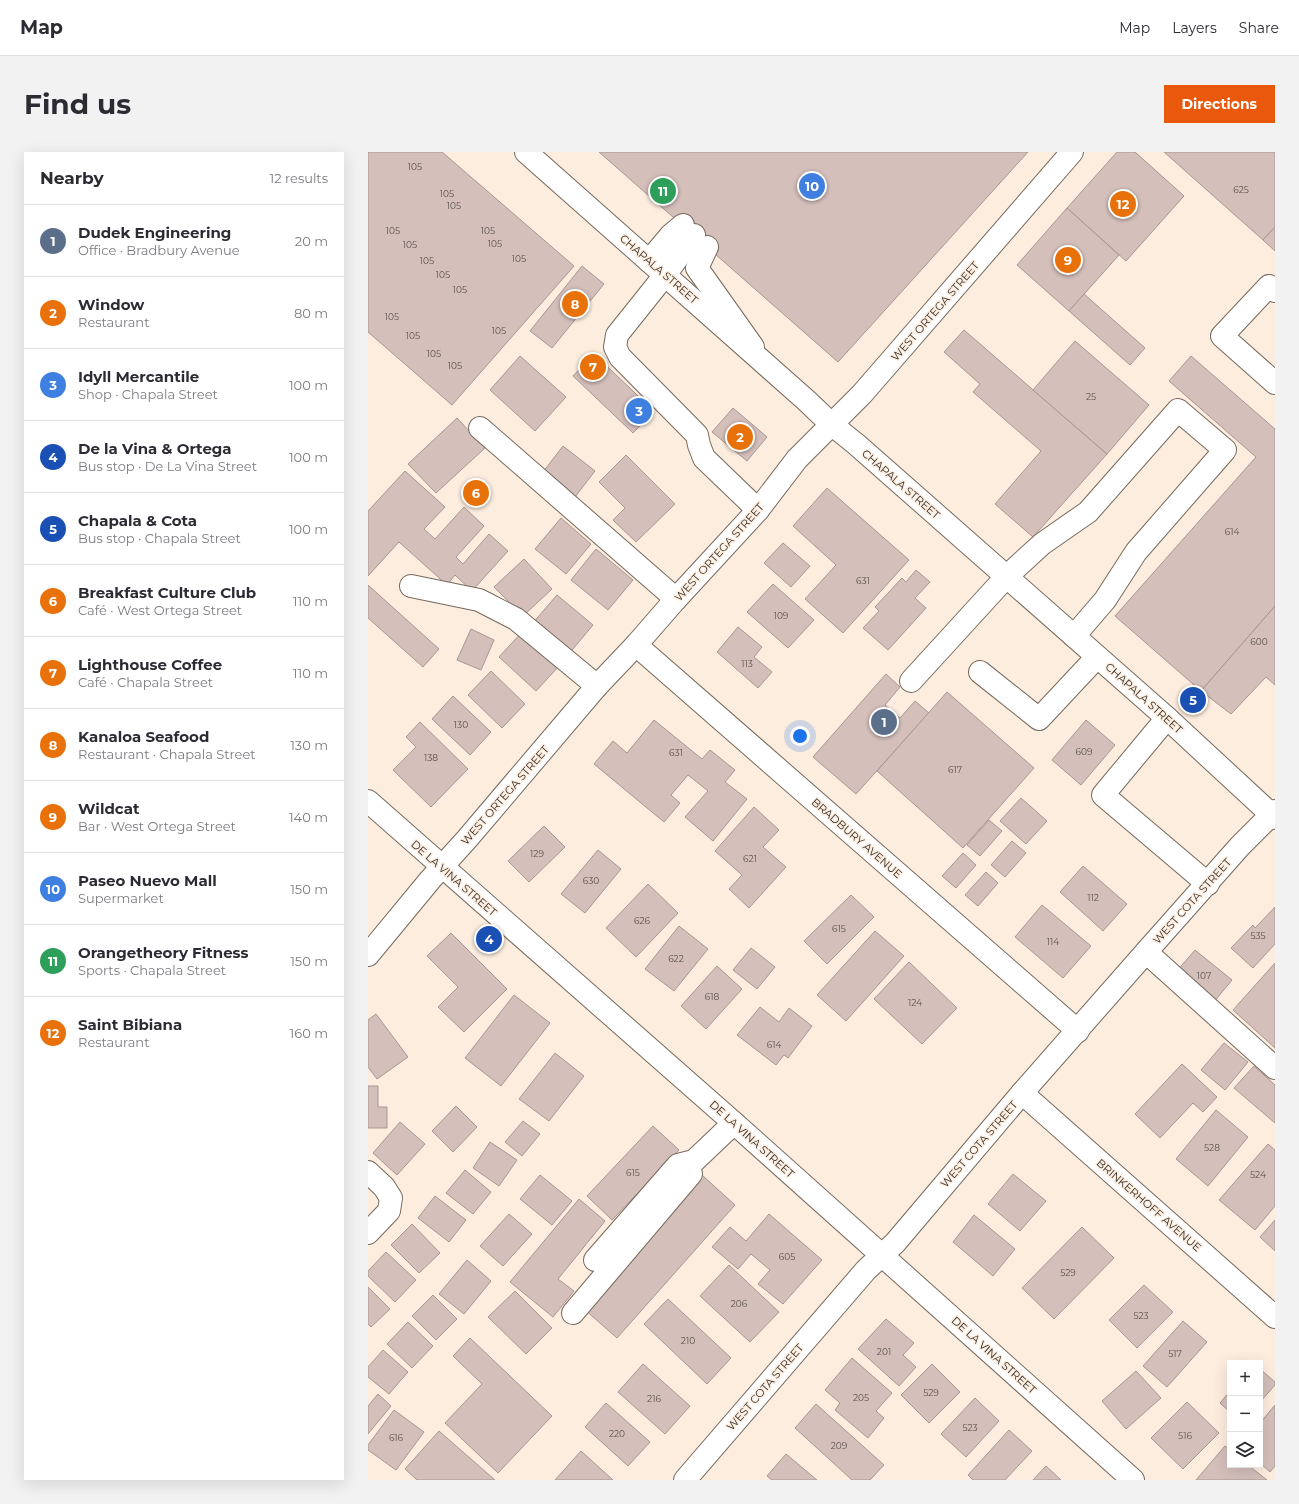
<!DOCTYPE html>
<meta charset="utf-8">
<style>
body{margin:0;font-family:Montserrat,sans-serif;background:#f2f2f3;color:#2b2b33}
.controls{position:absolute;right:12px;bottom:12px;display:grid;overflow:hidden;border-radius:0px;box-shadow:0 4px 16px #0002}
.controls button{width:36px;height:36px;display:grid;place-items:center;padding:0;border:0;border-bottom:1px solid #e1e1e2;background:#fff;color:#2b2b33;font:20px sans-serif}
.you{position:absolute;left:432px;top:584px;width:14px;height:14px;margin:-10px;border:3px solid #fff;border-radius:50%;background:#1a73e8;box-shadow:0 0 0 6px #1a73e833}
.badge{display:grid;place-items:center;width:26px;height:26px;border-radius:50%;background:#ea580c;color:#fff;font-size:13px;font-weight:700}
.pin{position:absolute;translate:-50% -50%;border:2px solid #fff;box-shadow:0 1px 4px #0006}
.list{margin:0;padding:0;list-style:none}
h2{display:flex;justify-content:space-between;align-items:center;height:52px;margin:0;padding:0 16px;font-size:17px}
h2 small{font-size:13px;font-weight:400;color:#7c7c81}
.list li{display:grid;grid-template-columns:26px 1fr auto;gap:12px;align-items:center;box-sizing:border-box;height:72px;padding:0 16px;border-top:1px solid #e1e1e2}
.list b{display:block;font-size:15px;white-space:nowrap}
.list p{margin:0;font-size:13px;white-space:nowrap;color:#7c7c81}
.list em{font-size:13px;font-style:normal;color:#7c7c81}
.icon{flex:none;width:22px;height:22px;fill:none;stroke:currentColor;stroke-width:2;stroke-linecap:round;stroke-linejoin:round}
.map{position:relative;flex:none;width:907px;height:1328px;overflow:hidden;border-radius:0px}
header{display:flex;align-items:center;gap:24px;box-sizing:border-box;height:56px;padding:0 20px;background:#fff;border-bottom:1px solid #e1e1e2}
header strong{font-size:19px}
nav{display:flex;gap:22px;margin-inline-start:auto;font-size:14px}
.intro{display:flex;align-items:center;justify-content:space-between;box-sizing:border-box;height:96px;padding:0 24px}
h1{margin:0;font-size:28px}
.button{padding:10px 18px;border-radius:0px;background:#ea580c;color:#fff;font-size:14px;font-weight:700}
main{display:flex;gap:24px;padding:0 24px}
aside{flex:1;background:#fff;border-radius:0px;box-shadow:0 4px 16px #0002}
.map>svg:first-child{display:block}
</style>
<header>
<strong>Map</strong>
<nav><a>Map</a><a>Layers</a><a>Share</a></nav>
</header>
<div class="intro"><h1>Find us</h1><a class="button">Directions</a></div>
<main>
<aside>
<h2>Nearby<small>12 results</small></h2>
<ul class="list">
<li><span class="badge" style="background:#5c6f8a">1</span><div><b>Dudek Engineering</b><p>Office · Bradbury Avenue</p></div><em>20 m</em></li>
<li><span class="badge" style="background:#e8710a">2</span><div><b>Window</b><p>Restaurant</p></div><em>80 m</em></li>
<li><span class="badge" style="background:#3f7fe0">3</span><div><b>Idyll Mercantile</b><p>Shop · Chapala Street</p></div><em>100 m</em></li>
<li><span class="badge" style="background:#1a4fb4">4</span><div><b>De la Vina &amp; Ortega</b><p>Bus stop · De La Vina Street</p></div><em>100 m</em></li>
<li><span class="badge" style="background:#1a4fb4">5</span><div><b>Chapala &amp; Cota</b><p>Bus stop · Chapala Street</p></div><em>100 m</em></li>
<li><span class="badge" style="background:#e8710a">6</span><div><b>Breakfast Culture Club</b><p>Café · West Ortega Street</p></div><em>110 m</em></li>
<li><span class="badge" style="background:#e8710a">7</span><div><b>Lighthouse Coffee</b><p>Café · Chapala Street</p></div><em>110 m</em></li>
<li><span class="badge" style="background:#e8710a">8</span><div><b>Kanaloa Seafood</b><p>Restaurant · Chapala Street</p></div><em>130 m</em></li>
<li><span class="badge" style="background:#e8710a">9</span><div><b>Wildcat</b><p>Bar · West Ortega Street</p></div><em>140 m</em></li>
<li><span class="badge" style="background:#3f7fe0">10</span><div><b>Paseo Nuevo Mall</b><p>Supermarket</p></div><em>150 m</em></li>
<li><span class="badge" style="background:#2e9e5b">11</span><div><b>Orangetheory Fitness</b><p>Sports · Chapala Street</p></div><em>150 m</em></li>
<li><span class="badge" style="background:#e8710a">12</span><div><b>Saint Bibiana</b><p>Restaurant</p></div><em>160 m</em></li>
</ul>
</aside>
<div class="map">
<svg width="907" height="1328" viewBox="0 0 907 1328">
<rect width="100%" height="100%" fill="#fceddf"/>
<g fill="#d4bfbb" stroke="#a99591">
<polygon points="0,0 74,0 206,114 84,253 0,180"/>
<polygon points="231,0 660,0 470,210"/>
<polygon points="749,0 767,0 816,44 758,109 699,56"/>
<polygon points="796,0 907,0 907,75 895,88"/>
<polygon points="699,56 751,103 701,159 649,113"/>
<polygon points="907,75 907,99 895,88"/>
<polygon points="214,114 236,132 184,196 162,179"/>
<polygon points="716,142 777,196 762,213 701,159"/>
<polygon points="596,178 739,302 665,385 627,352 673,299 605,240 612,232 576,200"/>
<polygon points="707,189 781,253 739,302 665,238"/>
<polygon points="226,202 286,259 265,281 205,224"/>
<polygon points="152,204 198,245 167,279 122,238"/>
<polygon points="823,204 907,277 907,454 833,539 747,464 888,305 801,229"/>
<polygon points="365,256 399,285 379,309 344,280"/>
<polygon points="89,266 117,296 68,341 40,312"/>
<polygon points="195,294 227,319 207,345 175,320"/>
<polygon points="258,303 307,352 268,390 245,368 257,356 231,330"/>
<polygon points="37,319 77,355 56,377 67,387 96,355 116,374 88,405 95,412 121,382 140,399 104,439 87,423 79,433 31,390 0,424 0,359"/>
<polygon points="459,336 541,408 475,481 437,447 468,413 425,374"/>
<polygon points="193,366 223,392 198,422 167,397"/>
<polygon points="415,391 442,414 423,435 396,411"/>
<polygon points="228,397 265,428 240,458 203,428"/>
<polygon points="156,407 184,437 155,464 126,435"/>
<polygon points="548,418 562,430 547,446 558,456 520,498 495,476 511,459 507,455 534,426 538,430"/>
<polygon points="405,432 446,468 420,496 379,460"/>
<polygon points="0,433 71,497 55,515 0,466"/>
<polygon points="189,443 225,473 200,503 164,472"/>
<polygon points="907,454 907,533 898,525 863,562 833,539"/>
<polygon points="370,475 394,495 386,505 404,520 390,536 349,500"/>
<polygon points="103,477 126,488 113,518 89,508"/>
<polygon points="155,479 192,513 168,539 131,505"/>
<polygon points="123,519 157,552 134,576 100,543"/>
<polygon points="518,522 532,535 517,553 532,566 547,549 561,561 488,642 445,605"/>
<polygon points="579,540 666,616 595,696 509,619"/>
<polygon points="85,544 123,580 102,603 64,567"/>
<polygon points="286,568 334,607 342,598 367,618 357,630 379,647 345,689 317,665 340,639 320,623 303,643 312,651 296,670 226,612 245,589 259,601"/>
<polygon points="718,568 747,593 713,633 684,608"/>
<polygon points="52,570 100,617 63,655 25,618 48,595 38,585"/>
<polygon points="653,646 679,669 658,692 632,669"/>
<polygon points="386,655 411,678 395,695 418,715 381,756 361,737 374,723 347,699"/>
<polygon points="621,668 634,679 612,704 599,693"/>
<polygon points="176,674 197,695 161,730 140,709"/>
<polygon points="644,689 658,701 637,725 623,713"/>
<polygon points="230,698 253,717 217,761 193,742"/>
<polygon points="595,701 608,713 588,736 574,724"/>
<polygon points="715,714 759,752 735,779 692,740"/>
<polygon points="618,720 630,731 610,754 597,743"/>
<polygon points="280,732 310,761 268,805 238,776"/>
<polygon points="483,743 506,765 459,812 436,789"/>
<polygon points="674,753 723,794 695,826 647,785"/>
<polygon points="907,755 907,792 885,816 863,796 885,773 887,776"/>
<polygon points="311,774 340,797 306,839 277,817"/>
<polygon points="507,779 536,804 478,869 449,843"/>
<polygon points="83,781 139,837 96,880 70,855 90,835 59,804"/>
<polygon points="383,796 407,815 389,837 365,818"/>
<polygon points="827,798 864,828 845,851 808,820"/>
<polygon points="541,810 589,856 554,892 506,847"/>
<polygon points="907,811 907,896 865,858"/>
<polygon points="349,814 374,837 338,877 313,854"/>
<polygon points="146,843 182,871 133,934 97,906"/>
<polygon points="392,855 411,870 421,856 444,874 420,906 416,903 408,913 369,883"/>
<polygon points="8,862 40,905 9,927 0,915 0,868"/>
<polygon points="856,891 880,910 857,938 833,918"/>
<polygon points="187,901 216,924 181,969 151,947"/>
<polygon points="814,912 849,945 835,960 825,951 792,986 767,962"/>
<polygon points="886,914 907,933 907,971 866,936"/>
<polygon points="0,934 10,934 10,955 19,955 19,976 0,976"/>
<polygon points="88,954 109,975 85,1000 64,979"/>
<polygon points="848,958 880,985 840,1034 808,1007"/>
<polygon points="155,969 172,982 154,1004 137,990"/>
<polygon points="32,970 57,992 29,1023 5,1001"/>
<polygon points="285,974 311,998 244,1068 219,1044"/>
<polygon points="122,990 149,1008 131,1034 105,1016"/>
<polygon points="900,992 907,998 907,1054 887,1078 851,1048"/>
<polygon points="97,1018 123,1040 105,1062 78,1041"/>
<polygon points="645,1022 678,1049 652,1079 620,1052"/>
<polygon points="172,1023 204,1049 184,1073 152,1047"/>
<polygon points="334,1023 367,1053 249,1186 216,1157"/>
<polygon points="67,1044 98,1068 81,1090 50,1066"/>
<polygon points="211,1047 237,1069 190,1127 206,1139 185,1165 142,1130"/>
<polygon points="141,1062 164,1082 135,1114 112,1094"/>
<polygon points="401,1062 454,1108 415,1152 390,1132 402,1118 383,1102 370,1117 344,1095 362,1075 378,1089"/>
<polygon points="606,1063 647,1097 625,1124 585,1090"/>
<polygon points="907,1068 907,1099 892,1085"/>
<polygon points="44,1072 72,1101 51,1121 23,1093"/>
<polygon points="714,1075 746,1106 686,1167 654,1136"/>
<polygon points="18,1100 48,1128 27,1150 0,1124 0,1119"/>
<polygon points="99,1108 123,1129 96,1162 71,1142"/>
<polygon points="361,1113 411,1160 382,1190 332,1144"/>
<polygon points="776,1133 805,1160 769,1196 741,1168"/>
<polygon points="0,1135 22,1157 3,1175 0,1172"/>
<polygon points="147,1139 184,1176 158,1202 120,1165"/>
<polygon points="65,1143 89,1167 68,1188 44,1164"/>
<polygon points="300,1147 363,1206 339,1232 276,1172"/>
<polygon points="518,1167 546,1191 535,1203 548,1215 531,1234 490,1197"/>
<polygon points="815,1169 839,1190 799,1235 775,1214"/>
<polygon points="40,1170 65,1194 44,1216 19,1192"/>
<polygon points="102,1186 184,1264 130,1321 77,1271 114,1232 85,1204"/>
<polygon points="15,1198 40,1220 21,1242 0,1225 0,1215"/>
<polygon points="484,1206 524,1241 508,1259 516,1266 500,1286 467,1258 472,1251 457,1238"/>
<polygon points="275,1212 322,1254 297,1282 250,1240"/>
<polygon points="564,1212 592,1240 561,1271 533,1243"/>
<polygon points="892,1217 907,1230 907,1233 892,1250"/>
<polygon points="768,1219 793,1246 758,1277 734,1249"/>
<polygon points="862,1239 862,1260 852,1251"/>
<polygon points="10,1242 23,1254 0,1282 0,1254"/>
<polygon points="607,1246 631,1269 598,1305 573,1282"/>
<polygon points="819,1250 851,1281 815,1317 783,1286"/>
<polygon points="238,1251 282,1290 260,1314 217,1275"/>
<polygon points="448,1252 516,1313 502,1328 484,1328 427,1276"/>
<polygon points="907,1253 907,1314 902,1320 892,1311 892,1271"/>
<polygon points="26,1258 56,1280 28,1318 0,1298 0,1293"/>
<polygon points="641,1278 664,1299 637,1328 605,1328 600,1323"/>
<polygon points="71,1279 127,1328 49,1328 37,1317"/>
<polygon points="857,1294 862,1298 862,1313 880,1313 899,1328 828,1328"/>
<polygon points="213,1299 245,1328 187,1328"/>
<polygon points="418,1302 449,1328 404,1328 399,1324"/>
<polygon points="678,1314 693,1328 665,1328"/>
</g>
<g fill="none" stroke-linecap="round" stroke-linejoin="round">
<defs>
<g id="minor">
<polyline points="326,83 297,123 249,183 247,195 252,205 329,283 331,293 336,306 390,358"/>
<polyline points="339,95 329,116 385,195"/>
<polyline points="281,109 303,83 315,73"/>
<polyline points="907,139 901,134 854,184 907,231"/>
<polyline points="112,276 308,447"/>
<polyline points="43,434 111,448 148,467 229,534"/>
<polyline points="268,493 710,879"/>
<polyline points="612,520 671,567 729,505"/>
<polyline points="543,529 639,424 674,392 720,360 810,258 857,298 768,400 737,448 706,484"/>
<polyline points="799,566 735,643 840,732"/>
<polyline points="778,800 907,916"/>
<polyline points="0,803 62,728 99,687 229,534 268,493 308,447 390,358 429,307 494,242 704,0"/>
<polyline points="654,941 907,1165"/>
<polyline points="0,1020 16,1035 23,1046 21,1059 0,1081"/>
<polyline points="227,1108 310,1013 326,1009 366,971"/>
<polyline points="205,1161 323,1022"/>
<polyline points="317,1328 498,1118 527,1091 654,941 778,800 872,694 907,659"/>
</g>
<g id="major">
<polyline points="158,0 439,249 463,272 488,292 799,566 907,666"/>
<polyline points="0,649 366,971 765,1328"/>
</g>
</defs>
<use href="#minor" stroke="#76695c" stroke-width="24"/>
<use href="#major" stroke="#76695c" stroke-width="24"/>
<use href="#minor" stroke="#fff" stroke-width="22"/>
<use href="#major" stroke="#fff" stroke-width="22"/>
</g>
<g text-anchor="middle" stroke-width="3" stroke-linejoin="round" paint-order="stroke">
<g font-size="9" fill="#5c524e">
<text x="47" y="18">105</text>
<text x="873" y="41">625</text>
<text x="79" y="45">105</text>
<text x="86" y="57">105</text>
<text x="25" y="82">105</text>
<text x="120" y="82">105</text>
<text x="127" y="95">105</text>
<text x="42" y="96">105</text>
<text x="151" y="110">105</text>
<text x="59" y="112">105</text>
<text x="75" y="126">105</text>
<text x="92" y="141">105</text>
<text x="24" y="168">105</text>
<text x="131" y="182">105</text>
<text x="45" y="187">105</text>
<text x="66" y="205">105</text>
<text x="87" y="217">105</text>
<text x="723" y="248">25</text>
<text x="864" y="383">614</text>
<text x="495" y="432">631</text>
<text x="413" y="467">109</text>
<text x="891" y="493">600</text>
<text x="379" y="515">113</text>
<text x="93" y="576">130</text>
<text x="716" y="603">609</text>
<text x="308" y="604">631</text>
<text x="63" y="609">138</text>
<text x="587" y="621">617</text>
<text x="169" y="705">129</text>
<text x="382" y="710">621</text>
<text x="223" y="732">630</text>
<text x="725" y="749">112</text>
<text x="274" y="772">626</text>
<text x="471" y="780">615</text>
<text x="890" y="787">535</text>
<text x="685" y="793">114</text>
<text x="308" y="810">622</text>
<text x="836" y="827">107</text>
<text x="344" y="848">618</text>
<text x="547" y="854">124</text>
<text x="406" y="896">614</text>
<text x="844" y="999">528</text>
<text x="265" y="1024">615</text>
<text x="890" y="1026">524</text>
<text x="419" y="1108">605</text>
<text x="700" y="1124">529</text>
<text x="371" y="1155">206</text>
<text x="773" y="1167">523</text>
<text x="320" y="1192">210</text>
<text x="516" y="1203">201</text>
<text x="807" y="1205">517</text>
<text x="563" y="1244">529</text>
<text x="493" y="1249">205</text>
<text x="286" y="1250">216</text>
<text x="602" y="1279">523</text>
<text x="249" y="1285">220</text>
<text x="817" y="1287">516</text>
<text x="28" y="1289">616</text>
<text x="471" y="1297">209</text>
</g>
<g font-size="11" fill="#342e29" stroke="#fceddf">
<text transform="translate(291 117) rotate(41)" y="4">CHAPALA STREET</text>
<text transform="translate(567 159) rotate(-49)" y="4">WEST ORTEGA STREET</text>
<text transform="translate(533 332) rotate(41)" y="4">CHAPALA STREET</text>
<text transform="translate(351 400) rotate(-48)" y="4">WEST ORTEGA STREET</text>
<text transform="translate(776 546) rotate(42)" y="4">CHAPALA STREET</text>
<text transform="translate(137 643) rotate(-49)" y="4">WEST ORTEGA STREET</text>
<text transform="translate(489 686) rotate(41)" y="4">BRADBURY AVENUE</text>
<text transform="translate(86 726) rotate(41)" y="4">DE LA VINA STREET</text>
<text transform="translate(824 749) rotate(-48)" y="4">WEST COTA STREET</text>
<text transform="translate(384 987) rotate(42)" y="4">DE LA VINA STREET</text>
<text transform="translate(611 992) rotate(-49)" y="4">WEST COTA STREET</text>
<text transform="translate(781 1053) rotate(41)" y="4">BRINKERHOFF AVENUE</text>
<text transform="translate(626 1203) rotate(42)" y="4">DE LA VINA STREET</text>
<text transform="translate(397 1235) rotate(-49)" y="4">WEST COTA STREET</text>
</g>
</g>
</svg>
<div class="controls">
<button>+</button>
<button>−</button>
<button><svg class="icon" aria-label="layers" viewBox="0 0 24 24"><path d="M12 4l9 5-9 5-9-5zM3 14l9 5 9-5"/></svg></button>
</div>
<div class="you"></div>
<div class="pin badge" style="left:516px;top:570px;background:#5c6f8a">1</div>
<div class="pin badge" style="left:372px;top:285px;background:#e8710a">2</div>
<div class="pin badge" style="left:271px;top:259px;background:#3f7fe0">3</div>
<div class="pin badge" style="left:121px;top:787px;background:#1a4fb4">4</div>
<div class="pin badge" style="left:825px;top:548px;background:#1a4fb4">5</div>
<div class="pin badge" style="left:108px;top:341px;background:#e8710a">6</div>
<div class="pin badge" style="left:225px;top:215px;background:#e8710a">7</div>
<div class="pin badge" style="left:207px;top:152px;background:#e8710a">8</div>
<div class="pin badge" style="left:700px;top:108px;background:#e8710a">9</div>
<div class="pin badge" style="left:444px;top:34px;background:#3f7fe0">10</div>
<div class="pin badge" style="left:295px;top:39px;background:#2e9e5b">11</div>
<div class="pin badge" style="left:755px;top:52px;background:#e8710a">12</div>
</div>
</main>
